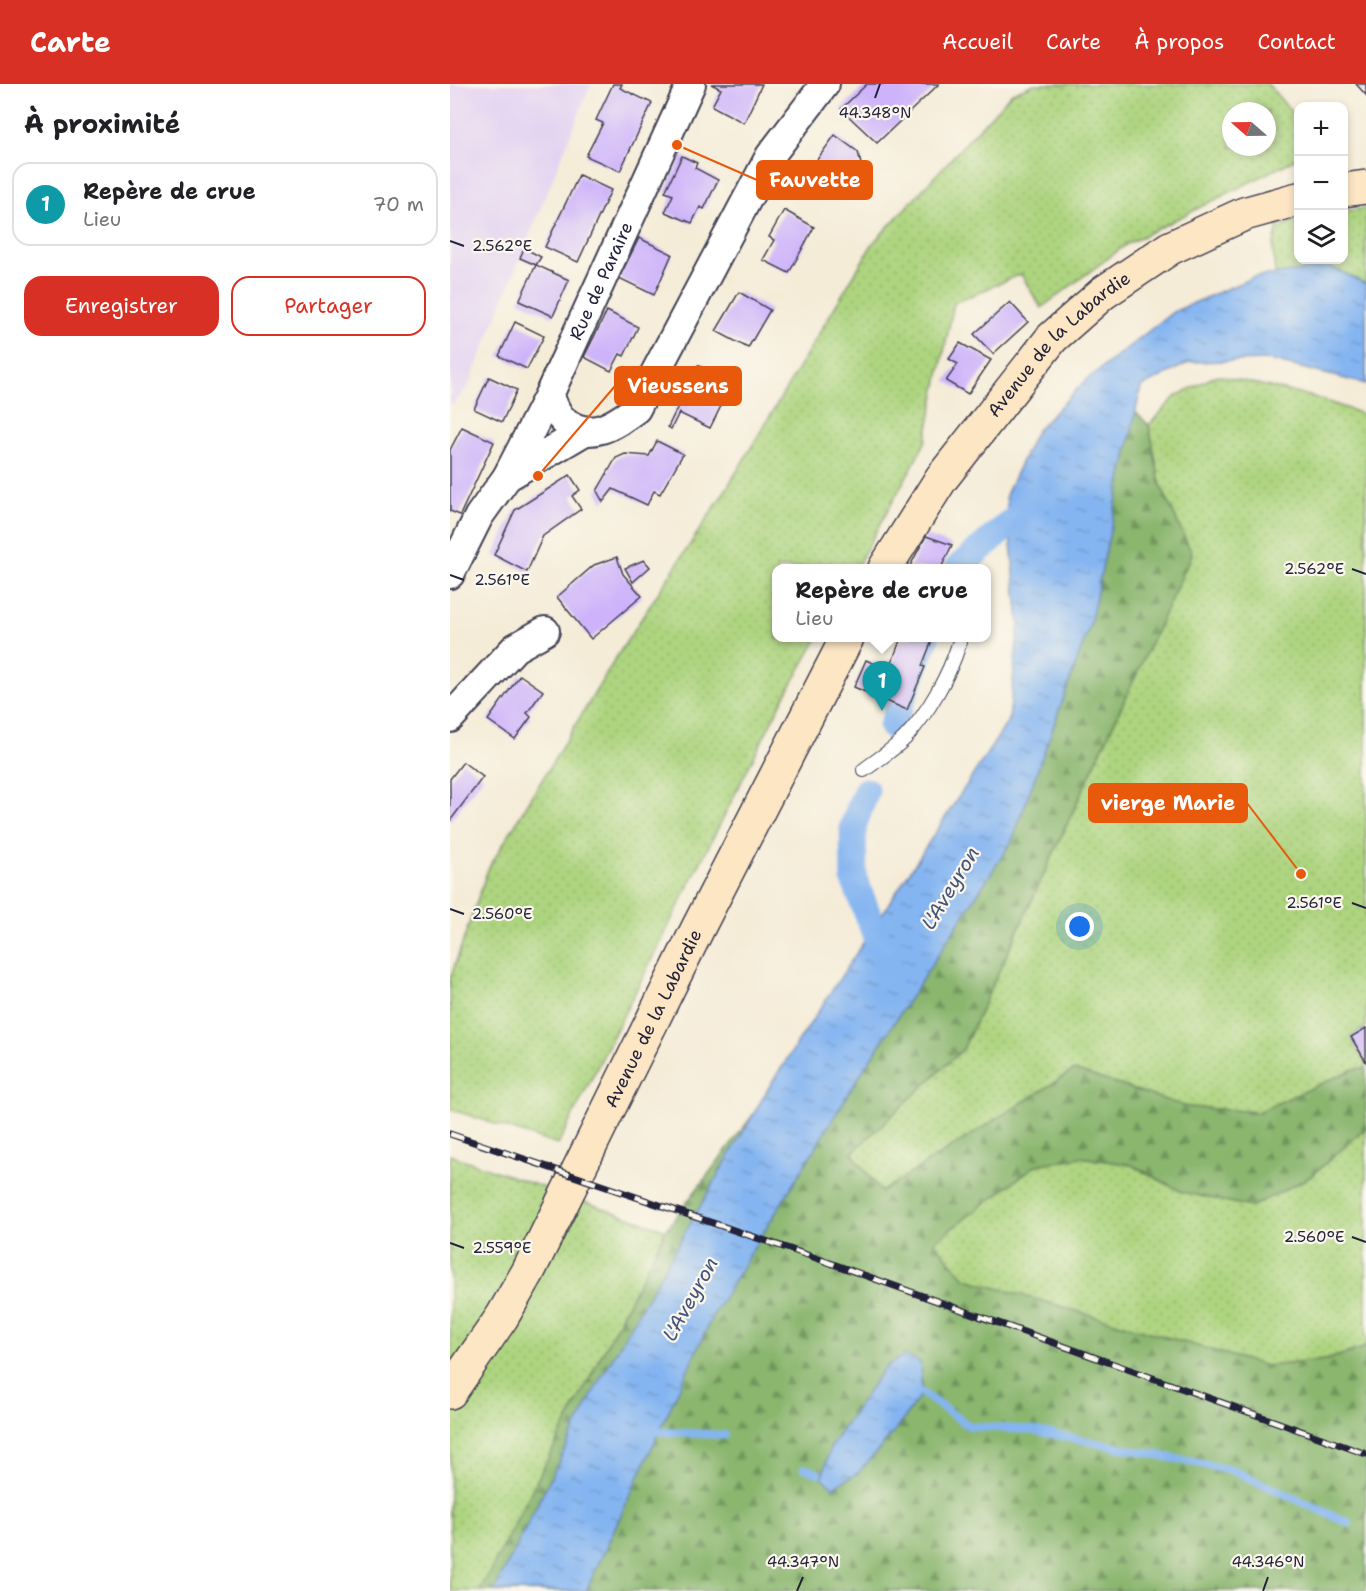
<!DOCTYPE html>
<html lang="fr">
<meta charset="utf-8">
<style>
body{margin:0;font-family:"Shantell Sans",sans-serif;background:#f6f6f6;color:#202124}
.controls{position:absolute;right:18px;top:18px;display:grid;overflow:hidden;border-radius:12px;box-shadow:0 3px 9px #0003}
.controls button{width:54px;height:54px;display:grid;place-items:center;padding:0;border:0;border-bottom:2px solid #e0e0e0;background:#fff;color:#202124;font:30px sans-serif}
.compass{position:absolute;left:772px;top:18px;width:54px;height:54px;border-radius:50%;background:#fff;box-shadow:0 3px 9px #0003;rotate:290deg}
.you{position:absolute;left:630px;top:843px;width:21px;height:21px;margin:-15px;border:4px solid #fff;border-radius:50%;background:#1a73e8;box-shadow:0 0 0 9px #1a73e833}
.badge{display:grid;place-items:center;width:39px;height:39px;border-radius:50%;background:#d93025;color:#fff;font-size:20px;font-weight:700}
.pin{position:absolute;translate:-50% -50px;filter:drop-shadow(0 2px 3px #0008)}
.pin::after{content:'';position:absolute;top:32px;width:21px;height:18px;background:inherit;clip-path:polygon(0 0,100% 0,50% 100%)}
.popup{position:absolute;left:322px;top:480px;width:219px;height:78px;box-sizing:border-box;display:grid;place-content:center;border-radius:12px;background:#fff;filter:drop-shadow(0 2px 4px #0005);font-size:20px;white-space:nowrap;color:#757577}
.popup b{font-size:22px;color:#202124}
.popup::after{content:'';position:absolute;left:50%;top:100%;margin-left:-12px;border:12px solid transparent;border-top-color:#fff}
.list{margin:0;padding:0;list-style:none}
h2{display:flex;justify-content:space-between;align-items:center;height:78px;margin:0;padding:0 24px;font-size:26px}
h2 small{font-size:20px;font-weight:400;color:#757577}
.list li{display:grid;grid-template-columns:39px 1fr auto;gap:18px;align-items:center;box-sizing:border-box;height:84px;margin:0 12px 12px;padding:0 12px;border:2px solid #e0e0e0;border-radius:18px}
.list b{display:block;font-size:22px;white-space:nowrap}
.list p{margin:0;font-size:20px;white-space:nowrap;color:#757577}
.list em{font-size:20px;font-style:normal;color:#757577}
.actions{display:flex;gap:12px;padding:18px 24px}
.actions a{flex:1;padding:14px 0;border:2px solid #d93025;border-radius:18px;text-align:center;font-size:21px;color:#d93025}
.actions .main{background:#d93025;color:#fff}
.icon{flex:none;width:33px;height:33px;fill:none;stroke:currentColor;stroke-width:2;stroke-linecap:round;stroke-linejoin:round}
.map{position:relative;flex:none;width:916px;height:1507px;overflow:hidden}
header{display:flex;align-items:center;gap:36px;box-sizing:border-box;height:84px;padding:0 30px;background:#d93025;color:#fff}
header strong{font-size:28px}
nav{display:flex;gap:33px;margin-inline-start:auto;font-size:21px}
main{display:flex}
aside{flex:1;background:#fff}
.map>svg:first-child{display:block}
</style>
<header>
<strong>Carte</strong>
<nav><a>Accueil</a><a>Carte</a><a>À propos</a><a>Contact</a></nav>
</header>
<main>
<aside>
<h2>À proximité<small></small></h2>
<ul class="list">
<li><span class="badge" style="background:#0f9aa8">1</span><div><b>Repère de crue</b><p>Lieu</p></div><em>70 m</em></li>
</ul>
<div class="actions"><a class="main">Enregistrer</a><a>Partager</a></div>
</aside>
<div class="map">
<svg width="916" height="1507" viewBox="0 0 916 1507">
<defs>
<pattern id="grass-dots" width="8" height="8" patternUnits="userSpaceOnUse" patternTransform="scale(1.5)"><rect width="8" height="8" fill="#add47f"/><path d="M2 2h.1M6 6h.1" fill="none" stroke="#95b66f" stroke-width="1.8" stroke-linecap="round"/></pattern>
<pattern id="forest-firs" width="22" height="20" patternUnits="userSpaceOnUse" patternTransform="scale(1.5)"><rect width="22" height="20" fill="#8ab66e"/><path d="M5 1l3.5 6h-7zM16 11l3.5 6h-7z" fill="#70945c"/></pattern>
<pattern id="water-ripples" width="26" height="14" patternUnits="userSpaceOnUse" patternTransform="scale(1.5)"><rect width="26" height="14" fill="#85b5f1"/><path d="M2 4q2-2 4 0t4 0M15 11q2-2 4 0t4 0" fill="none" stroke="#6c93c4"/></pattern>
</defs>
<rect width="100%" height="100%" fill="#fbf7ec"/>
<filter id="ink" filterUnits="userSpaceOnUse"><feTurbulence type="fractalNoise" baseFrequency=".0167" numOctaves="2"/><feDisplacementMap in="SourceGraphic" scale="12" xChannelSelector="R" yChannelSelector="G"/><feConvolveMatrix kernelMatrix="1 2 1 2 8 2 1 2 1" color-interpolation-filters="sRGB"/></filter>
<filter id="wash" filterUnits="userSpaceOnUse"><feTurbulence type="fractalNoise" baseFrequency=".008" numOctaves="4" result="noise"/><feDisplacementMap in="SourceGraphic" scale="24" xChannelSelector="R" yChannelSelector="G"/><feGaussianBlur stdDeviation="1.35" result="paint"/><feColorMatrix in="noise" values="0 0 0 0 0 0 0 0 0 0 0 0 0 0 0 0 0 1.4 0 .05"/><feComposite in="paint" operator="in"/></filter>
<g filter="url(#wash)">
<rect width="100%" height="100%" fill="#f5ecd8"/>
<polygon fill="#e3d3f2" points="0,0 141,0 18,303 0,323"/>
<g fill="url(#grass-dots)" stroke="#687b5d" stroke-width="1.5" fill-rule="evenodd">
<path d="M584 0H818L848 36V74L677 160 591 224 571 190 504 219 475 359 406 484H327V554H368L332 617 108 1061 0 1025V895L38 785 169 569 277 404 423 159 562 9ZM781 27H817V63H781Z"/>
<polygon points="916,124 916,200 881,183 825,191 823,163 828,142 848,137 848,176 894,176 894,127"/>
<polygon points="767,291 864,313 916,331 916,944 901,953 916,978 916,985 904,985 808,1028 737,1023 624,986 431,1108 402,1069 513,965 742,470 710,400 699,341 726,312"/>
<polygon points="916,1044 916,1263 876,1276 816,1282 516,1195 483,1158 586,1081 631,1073 682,1081 732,1108 860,1093"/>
<polygon points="0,1071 216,1146 30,1507 0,1507"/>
</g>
<polygon fill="url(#forest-firs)" stroke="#566c54" stroke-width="1.5" points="670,313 699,341 710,400 742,470 513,965 402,1069 431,1108 624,986 737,1023 808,1028 904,985 916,984 916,1044 860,1093 801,1123 732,1108 682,1081 631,1073 586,1081 484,1158 516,1195 816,1282 876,1276 916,1263 916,1507 30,1507 216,1146 603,634"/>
<g fill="url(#water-ripples)" stroke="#546c96" stroke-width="1.5">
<polygon points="881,183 916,200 916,300 819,276 740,278 691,303 640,541 562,757 405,999 263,1231 136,1507 44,1507 148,1299 322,998 559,636 569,539 556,411 586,347 635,297 723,228 804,193"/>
<polygon points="454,1271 470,1278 472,1309 446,1346 408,1389 383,1403 372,1393 381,1362 434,1284"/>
</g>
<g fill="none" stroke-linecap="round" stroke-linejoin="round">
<g stroke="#85b5f1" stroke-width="8">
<polyline points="472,1309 519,1342 582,1346 782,1386 899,1439"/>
<polyline points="200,1347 274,1351"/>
<polyline points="354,1384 368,1389"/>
</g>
<g stroke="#85b5f1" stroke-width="27">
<polyline points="508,484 587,416"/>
<polyline points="442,642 476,554"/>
<polyline points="416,707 403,742 404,795 437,880"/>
</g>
</g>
<g id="blocks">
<g fill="#ceb3fa">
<polygon points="163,0 172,0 170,4 202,19 170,87 136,72 153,39 146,36"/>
<polygon points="261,0 312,0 294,39 262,22 271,5"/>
<polygon points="417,0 489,0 427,59 391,25"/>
<polygon points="906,0 916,0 916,11"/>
<polygon points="385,51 408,68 413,88 398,107 379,109 355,92"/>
<polygon points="232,72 247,79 245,84 268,96 254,125 250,123 242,139 215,128 223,111 215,108"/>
<polygon points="129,91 161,106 128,178 95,163"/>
<polygon points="334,126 364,143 339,189 313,176 324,156 319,153"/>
<polygon points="189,154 222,170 204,211 169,194"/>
<polygon points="74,164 91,173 86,181 119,196 103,232 69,217 86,181 70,174"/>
<polygon points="289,208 320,226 298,264 266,247"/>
<polygon points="560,218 578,238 543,270 524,250"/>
<polygon points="157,227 188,243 174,272 170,270 161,287 134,273"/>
<polygon points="65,238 94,252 77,285 49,272"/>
<polygon points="510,259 541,276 518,310 496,297 508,280 499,275"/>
<polygon points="248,281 282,300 260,344 229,329 221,345 218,343"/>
<polygon points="39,293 67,306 52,338 24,325"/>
<polygon points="12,343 44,358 10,431 0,427 0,366"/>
<polygon points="207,357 233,370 210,410 204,407 197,421 163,405 153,418 147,407 166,374 175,370 199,372"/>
<polygon points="120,391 130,406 122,412 131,425 93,452 77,488 44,471 65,426"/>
<polygon points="476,452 502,461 491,484 459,484"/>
<polygon points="167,473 173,490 192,512 141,555 107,513 144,481"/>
<polygon points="194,476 200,483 183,498 175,484"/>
<polygon points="451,554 483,554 472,582 475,583 457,626 404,603 416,576 439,586"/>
<polygon points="70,591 93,607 77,629 81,633 65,655 38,636"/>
<polygon points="13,678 33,693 0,737 0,695"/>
<polygon points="916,944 916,978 901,953"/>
</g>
</g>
</g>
<g filter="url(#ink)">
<use href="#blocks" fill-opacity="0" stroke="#424053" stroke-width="1.5"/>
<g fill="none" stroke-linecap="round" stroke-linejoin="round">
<defs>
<path id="lane" d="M414 686C427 676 443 666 455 654 478 629 499 592 509 560"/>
<g id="street">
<path d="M99 311C102 318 107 331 113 336 139 359 164 341 186 325L320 72 375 0"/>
<path id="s1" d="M135 347 57 393 99 311 241 0"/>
<polyline points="0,490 29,432 57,393"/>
<polyline points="0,634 65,564 95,547"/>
</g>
<g id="secondary">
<polyline points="894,106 916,103"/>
<path id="s2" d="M435 484 491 395 602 254 653 209 720 164 794 130 848 115"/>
<path id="s3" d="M0 1308 52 1233 78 1188 248 844 397 554"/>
</g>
</defs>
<use href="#lane" stroke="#424053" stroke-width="16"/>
<use href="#street" stroke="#424053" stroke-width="32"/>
<use href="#secondary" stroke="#424053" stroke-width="36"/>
<use href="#lane" stroke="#fff" stroke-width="14"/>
<use href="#street" stroke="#fff" stroke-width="28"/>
<use href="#secondary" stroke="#fce6c4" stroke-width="33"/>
<defs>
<polyline id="rail" points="0,1050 369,1175 916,1370"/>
</defs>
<use href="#rail" stroke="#22223b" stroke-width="7"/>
<use href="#rail" stroke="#fbf7ec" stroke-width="4.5" stroke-dasharray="14" stroke-linecap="butt"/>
</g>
</g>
<path fill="none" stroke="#22223b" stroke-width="2" d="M425 14 430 0M0 157 14 162M902 485 916 490M0 491 14 496M902 819 916 824M0 825 14 830M902 1153 916 1158M0 1159 14 1164M347 1507 353 1493M813 1507 818 1493"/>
<g text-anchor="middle" stroke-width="4.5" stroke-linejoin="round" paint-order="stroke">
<g font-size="18" fill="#22223b" stroke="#fbf7ec">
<text dy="6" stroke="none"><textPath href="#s1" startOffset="308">Rue de Paraire</textPath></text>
<text dy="6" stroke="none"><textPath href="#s2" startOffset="285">Avenue de la Labardie</textPath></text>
<text dy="6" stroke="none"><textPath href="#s3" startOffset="426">Avenue de la Labardie</textPath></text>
</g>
<g font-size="20" font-style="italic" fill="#45557b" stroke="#fbf7ec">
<text transform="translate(500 804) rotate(-59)" y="7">L'Aveyron</text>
<text transform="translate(240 1215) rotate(-61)" y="7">L'Aveyron</text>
</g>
</g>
<g font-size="15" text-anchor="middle" fill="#22223b" stroke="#fbf7ec" stroke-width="4.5" stroke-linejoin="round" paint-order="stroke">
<text x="425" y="34">44.348°N</text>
<text x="52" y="167">2.562°E</text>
<text x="864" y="490">2.562°E</text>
<text x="52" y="501">2.561°E</text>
<text x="864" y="824">2.561°E</text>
<text x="52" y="835">2.560°E</text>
<text x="864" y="1158">2.560°E</text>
<text x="52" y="1169">2.559°E</text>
<text x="353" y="1483">44.347°N</text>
<text x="818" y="1483">44.346°N</text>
</g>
<path fill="none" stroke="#e8590c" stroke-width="2" d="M227 61L307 96M88 392L165 302M851 790L797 719"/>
<g fill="#e8590c" stroke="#fbf7ec" stroke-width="2">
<circle cx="227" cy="61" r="6"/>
<circle cx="88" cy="392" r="6"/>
<circle cx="851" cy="790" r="6"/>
</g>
<g fill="#e8590c" stroke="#e8590c" stroke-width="2">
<rect x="307" y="77" width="115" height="38" rx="6"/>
<rect x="165" y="283" width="126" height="38" rx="6"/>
<rect x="639" y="700" width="158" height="38" rx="6"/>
</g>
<g font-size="20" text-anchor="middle" font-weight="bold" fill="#fff">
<text x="365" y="103">Fauvette</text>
<text x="228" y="309">Vieussens</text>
<text x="718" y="726">vierge Marie</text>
</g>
</svg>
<div class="controls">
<button>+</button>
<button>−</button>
<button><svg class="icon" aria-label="layers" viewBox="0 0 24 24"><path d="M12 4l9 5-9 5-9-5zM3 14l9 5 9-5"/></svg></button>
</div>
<svg class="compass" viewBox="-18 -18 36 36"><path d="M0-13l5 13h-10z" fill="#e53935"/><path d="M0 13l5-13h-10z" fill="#757577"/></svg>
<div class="you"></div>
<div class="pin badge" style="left:432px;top:627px;background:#0f9aa8">1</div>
<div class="popup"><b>Repère de crue</b>Lieu</div>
</div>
</main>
